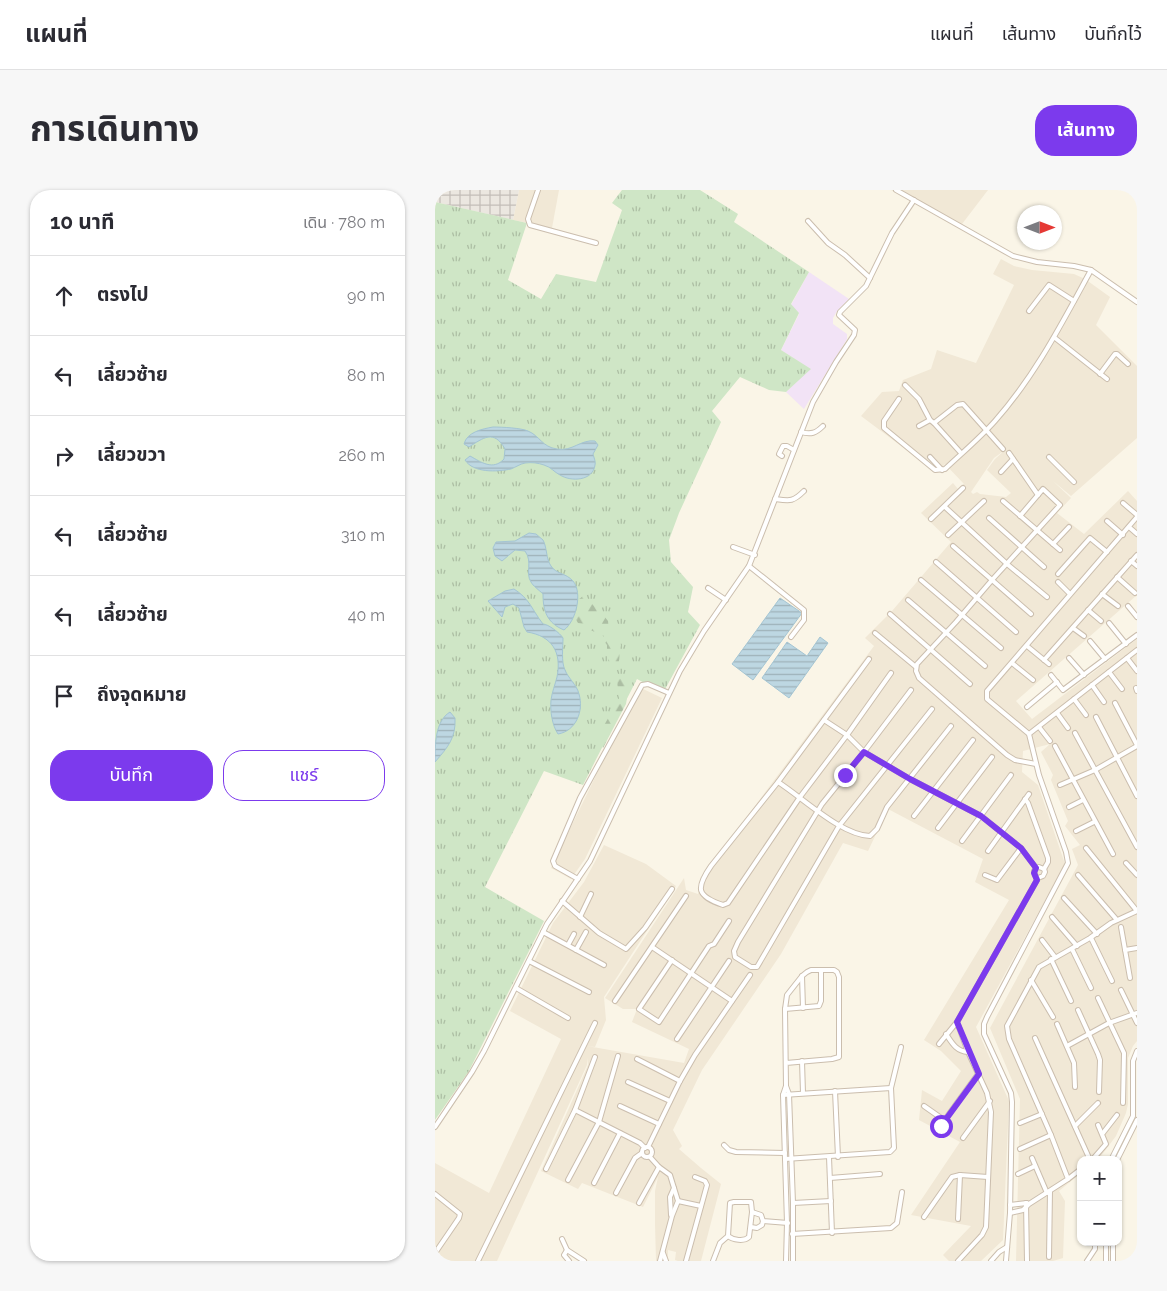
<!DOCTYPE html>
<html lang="th">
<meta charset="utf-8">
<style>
body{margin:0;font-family:Raleway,"Noto Sans Thai",sans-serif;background:#f7f7f7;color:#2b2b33}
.controls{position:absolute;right:15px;bottom:15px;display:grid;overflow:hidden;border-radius:10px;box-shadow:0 1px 4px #0004}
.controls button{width:45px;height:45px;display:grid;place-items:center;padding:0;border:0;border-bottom:1px solid #e1e1e2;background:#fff;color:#2b2b33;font:25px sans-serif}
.compass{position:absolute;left:582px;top:15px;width:45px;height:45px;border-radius:50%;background:#fff;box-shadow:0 1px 4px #0004;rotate:90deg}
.stop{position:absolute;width:15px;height:15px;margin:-11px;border:4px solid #7c3aed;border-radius:50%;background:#fff}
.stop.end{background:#7c3aed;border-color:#fff;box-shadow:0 1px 5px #0008}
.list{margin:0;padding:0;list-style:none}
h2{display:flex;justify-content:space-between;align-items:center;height:65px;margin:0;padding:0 20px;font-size:21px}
h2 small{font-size:16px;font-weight:400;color:#7c7c81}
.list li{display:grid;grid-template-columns:32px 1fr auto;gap:15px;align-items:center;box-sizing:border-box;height:80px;padding:0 20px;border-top:1px solid #e1e1e2}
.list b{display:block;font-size:19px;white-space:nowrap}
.list em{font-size:16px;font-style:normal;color:#7c7c81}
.actions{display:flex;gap:10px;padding:15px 20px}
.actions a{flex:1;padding:11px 0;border:1px solid #7c3aed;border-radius:20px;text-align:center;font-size:18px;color:#7c3aed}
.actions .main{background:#7c3aed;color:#fff}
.icon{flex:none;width:28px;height:28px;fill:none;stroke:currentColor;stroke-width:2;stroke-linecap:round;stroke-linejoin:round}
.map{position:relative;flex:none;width:702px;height:1071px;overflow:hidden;border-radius:20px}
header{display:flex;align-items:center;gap:30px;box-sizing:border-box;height:70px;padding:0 25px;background:#fff;border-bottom:1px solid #e1e1e2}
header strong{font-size:24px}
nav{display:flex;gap:28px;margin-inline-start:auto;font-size:18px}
.intro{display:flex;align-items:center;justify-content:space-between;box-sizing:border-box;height:120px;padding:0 30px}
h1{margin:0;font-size:35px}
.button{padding:12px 22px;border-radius:20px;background:#7c3aed;color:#fff;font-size:18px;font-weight:700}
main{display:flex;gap:30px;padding:0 30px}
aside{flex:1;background:#fff;border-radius:20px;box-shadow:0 1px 4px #0004}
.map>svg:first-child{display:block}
</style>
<header>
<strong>แผนที่</strong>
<nav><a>แผนที่</a><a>เส้นทาง</a><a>บันทึกไว้</a></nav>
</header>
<div class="intro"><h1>การเดินทาง</h1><a class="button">เส้นทาง</a></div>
<main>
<aside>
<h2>10 นาที<small>เดิน · 780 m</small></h2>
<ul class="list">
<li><svg class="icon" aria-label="ahead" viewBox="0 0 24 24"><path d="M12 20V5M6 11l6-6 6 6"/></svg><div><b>ตรงไป</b></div><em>90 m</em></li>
<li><svg class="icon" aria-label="left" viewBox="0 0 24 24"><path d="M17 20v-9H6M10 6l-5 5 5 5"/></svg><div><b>เลี้ยวซ้าย</b></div><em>80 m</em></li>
<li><svg class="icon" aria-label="right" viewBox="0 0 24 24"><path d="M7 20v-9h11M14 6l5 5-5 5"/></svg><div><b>เลี้ยวขวา</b></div><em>260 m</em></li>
<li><svg class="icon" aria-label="left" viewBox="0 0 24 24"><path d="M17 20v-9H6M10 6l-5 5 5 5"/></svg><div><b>เลี้ยวซ้าย</b></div><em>310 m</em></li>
<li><svg class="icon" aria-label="left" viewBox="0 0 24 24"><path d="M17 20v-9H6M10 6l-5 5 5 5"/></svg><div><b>เลี้ยวซ้าย</b></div><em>40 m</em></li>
<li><svg class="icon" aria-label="arrive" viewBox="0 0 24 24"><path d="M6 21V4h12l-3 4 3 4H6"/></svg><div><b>ถึงจุดหมาย</b></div></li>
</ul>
<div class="actions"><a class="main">บันทึก</a><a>แชร์</a></div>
</aside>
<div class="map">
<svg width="702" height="1071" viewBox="0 0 702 1071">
<defs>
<pattern id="industrial-grid" width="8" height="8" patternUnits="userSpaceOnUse" patternTransform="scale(1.25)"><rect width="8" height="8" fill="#ebe7e0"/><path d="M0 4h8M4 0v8" fill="none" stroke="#c3beb8"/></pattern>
<pattern id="grass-tufts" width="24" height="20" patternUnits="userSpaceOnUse" patternTransform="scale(1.25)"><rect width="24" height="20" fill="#cfe6c6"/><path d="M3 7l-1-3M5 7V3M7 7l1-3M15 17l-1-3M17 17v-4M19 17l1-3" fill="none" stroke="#acbea3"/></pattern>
<pattern id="forest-firs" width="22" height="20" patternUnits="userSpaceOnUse" patternTransform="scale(1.25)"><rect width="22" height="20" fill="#cfe6c6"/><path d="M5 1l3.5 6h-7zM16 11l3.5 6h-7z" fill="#acbea3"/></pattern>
<pattern id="water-rules" width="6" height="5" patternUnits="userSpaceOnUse" patternTransform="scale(1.25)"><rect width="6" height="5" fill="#bdd7e2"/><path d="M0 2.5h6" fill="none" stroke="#9eb2b9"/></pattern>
</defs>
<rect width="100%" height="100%" fill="#faf5e7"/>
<g fill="#f1e8d6" fill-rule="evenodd">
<polygon points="84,0 124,0 117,38 78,30"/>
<polygon points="456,0 553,0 524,38"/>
<path d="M566 69 579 76 597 80 639 84 650 89 675 107 661 135 702 176V248L636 306 618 291 636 308 622 323 649 344 693 301 702 311V405L581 511 597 529 702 449V851L698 856 693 868V914L691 923 681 946 663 970H646V983L624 1001 630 1011 628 1068 618 1071H581L585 909 555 838 643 675 637 659 645 655 630 636 633 631 616 590 618 585 606 562 615 554 588 561 587 582 603 595 630 674 541 837 574 911 568 1050 546 1071H514L508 1065 536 1036 476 1025 525 952 484 930 487 900 507 911 526 881 506 861 489 850 574 710 540 692 548 669 453 619 433 661 408 653 346 764 267 880 238 940 247 956 244 959 266 978 286 994 266 1071H243L240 1070 241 1062 233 1060V1071H221L220 1034V1001L223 987 208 1017 147 993 143 999 106 981 153 875 152 868V875L62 1071H0V973L54 1003 126 849 75 821 118 733 149 692 169 655 211 674 241 696 169 807 171 830 160 857 152 856 249 873 254 859 197 832 202 819H188L170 808 249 688 251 700 263 704 270 683 439 456 430 448 457 421 516 352 486 323 518 293 523 299 529 294 510 274 502 283 426 226 447 202 464 201 468 190 496 179 502 160 541 173 579 95 558 84ZM570 260 560 269 552 280 576 303 571 307 545 304 542 302 538 304 536 302 559 268Z"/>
<polygon points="204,497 227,508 150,669 136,689 116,678"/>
</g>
<polygon fill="url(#industrial-grid)" points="0,0 84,0 78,30 0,12"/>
<polygon fill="#f2e3f6" points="374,82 414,109 402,121 398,128 398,134 412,144 412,149 369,219 351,202 375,179 346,160 364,124 356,115"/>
<polygon fill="url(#grass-tufts)" points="187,0 265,0 303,24 299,32 374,82 356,114 364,123 346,160 376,179 351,202 334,200 305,187 277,221 286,232 244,323 234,350 236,372 258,397 253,422 265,435 228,503 202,489 148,595 109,581 50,697 109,731 34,881 0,930 0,12 92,33 73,90 106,109 121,84 161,92 187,20 177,13"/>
<g fill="url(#forest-firs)">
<path d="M148 406 165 421 173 431 174 441 177 442 186 455C183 462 186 467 183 474L178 476C172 470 172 463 172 455L169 451V446L153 439 150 434 143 433 140 428 143 410Z"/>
<polygon points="186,484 196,484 191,514 168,558 163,546 184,509 182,490"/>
</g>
<g fill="url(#water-rules)" stroke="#a4c5d3">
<path d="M58 237C67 237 86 238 93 241 105 246 107 257 122 259 137 262 146 249 160 251L163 255 158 264C159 268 161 272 160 275 158 291 136 292 125 285 119 282 116 277 109 275 103 273 97 272 90 273 85 274 81 277 76 279 62 282 38 283 30 270L35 266C46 272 58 281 69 269L70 259C59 239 48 248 34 257L29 254C32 242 47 239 58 237Z"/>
<path d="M94 343 101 344 108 350C112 357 111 369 116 376 121 384 131 383 138 391 148 403 141 431 129 440 112 433 108 421 108 404 104 400 98 396 96 392 90 383 98 372 90 361L80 360 67 371 60 366 58 358 61 352 80 351Z"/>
<path d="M79 399C95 409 97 420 108 434 113 434 125 443 128 448 128 457 126 472 130 480 133 488 142 495 144 504 149 521 141 541 123 544 117 535 115 521 116 510 117 502 120 495 122 487 127 462 117 446 92 442L89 437 84 418 78 414 70 417 67 427 53 411 70 401Z"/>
<polygon points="345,408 367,423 318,490 297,474"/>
<polygon points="385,447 393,453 354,508 327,488 352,452 372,466"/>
<path d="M15 522 20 528C21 548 13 557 0 572 0 555 0 531 15 522Z"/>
</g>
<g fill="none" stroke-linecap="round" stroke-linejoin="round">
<defs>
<g id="street">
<polyline points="103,0 93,29 95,35 161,53"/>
<polyline points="461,0 578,66 602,72 639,76 656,80 702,112"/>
<polyline points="373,31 393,53 410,65 435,88"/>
<polyline points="594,121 614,95 639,111"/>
<polyline points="620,148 672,189"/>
<polyline points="665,184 680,164 682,164 693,174"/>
<polyline points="470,195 484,209 495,230 499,233 522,215 528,214 568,259"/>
<path d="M464 209 449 231V238L500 280 510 279C527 263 545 248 560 231 600 186 627 133 656 80"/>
<polyline points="499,233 526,263"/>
<polyline points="484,236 495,230"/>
<path d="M366 242C376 245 381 243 388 236"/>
<polyline points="574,263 603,305"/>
<polyline points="347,266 344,264 348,256 352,256 359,260"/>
<polyline points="495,267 507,280"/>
<polyline points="614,267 639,292"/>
<polyline points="566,282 578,269"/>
<path d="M340 309C355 311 358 312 369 301"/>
<polyline points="568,311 625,360"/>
<polyline points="688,313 702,325"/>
<polyline points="510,317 572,374 612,407"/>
<polyline points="585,326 608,299 625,315 557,390 521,432 482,474 481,481 484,488 572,565 580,570 601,574"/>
<polyline points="554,328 609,377"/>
<polyline points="496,329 528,298"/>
<polyline points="672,331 688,345"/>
<polyline points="694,337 702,344"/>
<polyline points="513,345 549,311"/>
<polyline points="618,354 634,337"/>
<polyline points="518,356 596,424"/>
<polyline points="298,357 320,365"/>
<polyline points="696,371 702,376"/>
<polyline points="501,372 581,442"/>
<polyline points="314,376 369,420 369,430 356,447"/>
<polyline points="623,384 655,348 672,362"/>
<polyline points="682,387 700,403"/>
<polyline points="486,390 566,458"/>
<polyline points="623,392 635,404"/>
<polyline points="273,398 291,410"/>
<polyline points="667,404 683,416"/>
<polyline points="473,410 550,476"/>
<polyline points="693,416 702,427"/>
<polyline points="653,420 666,431"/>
<polyline points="455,424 535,494"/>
<polyline points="674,433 691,454"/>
<polyline points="638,438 649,446"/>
<polyline points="440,443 481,477"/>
<polyline points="655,451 670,469"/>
<polyline points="592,456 614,474"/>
<polyline points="634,468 649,485"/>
<polyline points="692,468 702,481"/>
<path d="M434 469 343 592 276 676C260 699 262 706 288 715L293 713 365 607 412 545 456 483"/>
<polyline points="609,470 702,365"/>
<polyline points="577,473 598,490"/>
<polyline points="674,482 687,499"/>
<polyline points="616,485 628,500 702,445"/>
<polyline points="657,495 669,512"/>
<polyline points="701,498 702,501"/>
<polyline points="476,500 429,562 387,614 303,752 299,761 300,767 316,777 322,777 404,636 497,519"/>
<polyline points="639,509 651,525"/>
<polyline points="680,513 702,555"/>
<polyline points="592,517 622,492"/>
<polyline points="622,523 633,538"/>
<polyline points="661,527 702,606"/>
<polyline points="389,530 412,545 429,562 475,589 546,626 586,658 601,678"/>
<polyline points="604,537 615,551"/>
<polyline points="640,543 702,657"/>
<polyline points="594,544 702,460"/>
<polyline points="620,556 678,664"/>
<path d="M343 592C368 608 406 645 435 646L442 639 452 617 516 536"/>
<polyline points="625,595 660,580 702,556"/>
<polyline points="590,609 593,613 613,668 613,672 609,679"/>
<polyline points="634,617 648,610"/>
<polyline points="479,626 538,550"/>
<polyline points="503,638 557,567"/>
<polyline points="641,641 659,632"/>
<polyline points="527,651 576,585"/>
<polyline points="651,658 702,721"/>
<polyline points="553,661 594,604"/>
<polyline points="691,673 702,685"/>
<polygon points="604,677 609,679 610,682 608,686 603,688 602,690 599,681 601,678"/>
<polyline points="550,685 562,690 586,658"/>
<polyline points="643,685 682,730"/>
<polyline points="143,689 120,676 118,671 145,608 207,495 213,494 234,503"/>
<polyline points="629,708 662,744"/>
<polyline points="127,711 164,743 191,759 210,738 237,699"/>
<polyline points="145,727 156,704"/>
<polyline points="617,727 642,756"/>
<polyline points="686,737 695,788"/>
<polyline points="108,742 169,775"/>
<polyline points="656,748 677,791"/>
<polyline points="607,750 620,767"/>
<polyline points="133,755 139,744"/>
<polyline points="217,757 297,811"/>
<polyline points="637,759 656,798"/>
<polyline points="141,760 151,742"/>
<polyline points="690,760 702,758"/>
<polyline points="616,769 636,811"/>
<polyline points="237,770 204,819 224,832 274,756 279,754 294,731"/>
<polyline points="94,771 154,802"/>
<polyline points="367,786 368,818"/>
<polyline points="596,790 618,827"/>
<polyline points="81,798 133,828"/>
<polyline points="686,800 702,833"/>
<polyline points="663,808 689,863 688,913"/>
<polyline points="180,811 251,706"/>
<polyline points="350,819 384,816 386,811 386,780"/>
<polyline points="643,820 663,864 665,870 664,902"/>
<polyline points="622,834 639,873 640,897"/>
<path d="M511 844C517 853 521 861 533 862"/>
<polyline points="600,848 655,970"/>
<polyline points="242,849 294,771"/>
<polyline points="504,854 522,832"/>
<polyline points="632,856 674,833 702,823"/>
<polyline points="202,869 245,891"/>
<polyline points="367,871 368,903"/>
<polyline points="351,873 397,869 404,867 404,787 402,782 399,780 376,780 372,782 367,786 352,805 350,819 351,896 354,904 358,1013 358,1071"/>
<polyline points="193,892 235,911"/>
<polyline points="456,898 466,857"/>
<polyline points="400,901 403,967"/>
<polyline points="348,905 456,898 459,958 455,962 350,969"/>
<polyline points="185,916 224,934"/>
<polyline points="489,916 509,930"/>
<polyline points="140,920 205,953 210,958"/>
<polyline points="585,933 607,924"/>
<polyline points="506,935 543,884"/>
<polyline points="640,936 663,913"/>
<polyline points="0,937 37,882 49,861 112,734 155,671 245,481 269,441 314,376 378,212 401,172 419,145 420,140 404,125 405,122 431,96 457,43 479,10"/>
<polyline points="668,943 682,925"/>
<polyline points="528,948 555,911"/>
<polyline points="289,955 294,960 301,962 350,963"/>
<circle cx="212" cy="962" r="5"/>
<polyline points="213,957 245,891 260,865 315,785"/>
<polyline points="585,959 616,945"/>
<polyline points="215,967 224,977 235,985 243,1011 237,1026 225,1071"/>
<polyline points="394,967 397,1043"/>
<polyline points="597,968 612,1003"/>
<polyline points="657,970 671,954 663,935"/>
<polyline points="676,970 698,926 698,871 702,861"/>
<polyline points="682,970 702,930"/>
<polyline points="111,979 140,920 160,867"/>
<polyline points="583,984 600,976"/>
<polyline points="395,988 445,984"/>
<polyline points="633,989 646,979"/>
<polyline points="133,990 164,932 183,866"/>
<polyline points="159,993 185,943"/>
<polyline points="181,1003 200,968 207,963"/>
<polyline points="0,1004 25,1024 24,1028 0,1063"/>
<polyline points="243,1011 266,1016"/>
<polyline points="204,1013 224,977"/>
<polyline points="358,1013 396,1011"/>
<polyline points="591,1013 592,1071"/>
<polyline points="575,1015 592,1013"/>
<polyline points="317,1022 326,1025 328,1031 353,1033"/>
<polyline points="575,1023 588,1020 594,1014 633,989 616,945 574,849 572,836 604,777 655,748 676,733 702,721"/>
<polyline points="236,1025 235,1007 239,998"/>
<polyline points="489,1027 517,987 525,985 553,987"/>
<polyline points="523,1029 525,985"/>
<polyline points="316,1037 322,1038 327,1035 328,1031"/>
<polyline points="357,1044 456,1038 462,1033 467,1002"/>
<polyline points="127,1049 132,1060 149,1071"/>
<polyline points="132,1060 129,1065 134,1071"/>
<polyline points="228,1063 231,1071"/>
<polyline points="614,1067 615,1001"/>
<polyline points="43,1071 160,833"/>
<polyline points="251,1071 272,995 270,991 260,987"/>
<path d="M278 1071 285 1053 293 1046 295 1013 299 1012H316L317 1022 314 1047C309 1052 298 1050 293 1046"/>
<polyline points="351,1071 352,1033 348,905 351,896"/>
<polyline points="523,1071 547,1045 551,1037 556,922 552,903 533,862 522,832 602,690"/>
<polyline points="556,1071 564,1062 572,1057"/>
<polyline points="571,1071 575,1023 577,912 576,903 549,844 549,834 552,827 633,673 631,662 604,585 594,544 552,509 552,501 702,327"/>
<polyline points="652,1071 660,1059 660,1052"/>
<polyline points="671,1071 671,1052"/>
<polyline points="678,1071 678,1052"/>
</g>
</defs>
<use href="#street" stroke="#cbbeae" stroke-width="6"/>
<use href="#street" stroke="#fff" stroke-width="4"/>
</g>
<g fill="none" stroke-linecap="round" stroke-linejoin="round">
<polyline stroke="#7c3aed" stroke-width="6" points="410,585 429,562 475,589 546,626 586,658 601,678 599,683 602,690 522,832 544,884 506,936"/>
</g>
</svg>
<div class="controls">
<button>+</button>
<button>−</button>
</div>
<svg class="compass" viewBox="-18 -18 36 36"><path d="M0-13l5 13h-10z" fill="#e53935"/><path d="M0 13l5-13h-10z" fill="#7c7c81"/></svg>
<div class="stop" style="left:506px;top:936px"></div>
<div class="stop end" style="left:410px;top:585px"></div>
</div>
</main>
